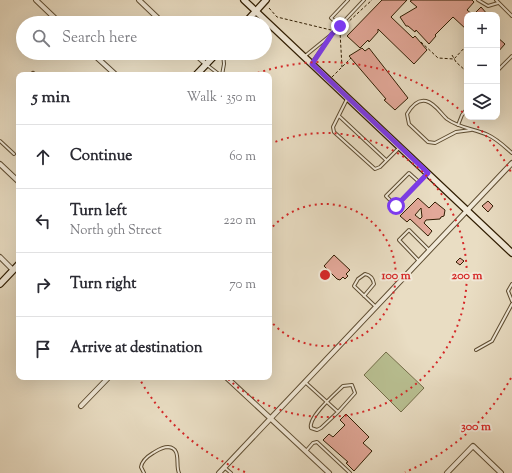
<!DOCTYPE html>
<meta charset="utf-8">
<style>
body{margin:0;font-family:"Sorts Mill Goudy",serif;background:#f2f2f3;color:#2b2b33}
.controls{position:absolute;right:12px;top:12px;display:grid;overflow:hidden;border-radius:8px;box-shadow:0 4px 16px #0002}
.controls button{width:36px;height:36px;display:grid;place-items:center;padding:0;border:0;border-bottom:1px solid #e1e1e2;background:#fff;color:#2b2b33;font:20px sans-serif}
.stop{position:absolute;width:12px;height:12px;margin:-9px;border:3px solid #7c3aed;border-radius:50%;background:#fff}
.stop.end{background:#7c3aed;border-color:#fff;box-shadow:0 1px 4px #0008}
.list{margin:0;padding:0;list-style:none}
h2{display:flex;justify-content:space-between;align-items:center;height:52px;margin:0;padding:0 16px;font-size:17px}
h2 small{font-size:13px;font-weight:400;color:#7c7c81}
.list li{display:grid;grid-template-columns:26px 1fr auto;gap:12px;align-items:center;box-sizing:border-box;height:64px;padding:0 16px;border-top:1px solid #e1e1e2}
.list b{display:block;font-size:15px;white-space:nowrap}
.list p{margin:0;font-size:13px;white-space:nowrap;color:#7c7c81}
.list em{font-size:13px;font-style:normal;color:#7c7c81}
.icon{flex:none;width:22px;height:22px;fill:none;stroke:currentColor;stroke-width:2;stroke-linecap:round;stroke-linejoin:round}
.map{position:relative;flex:none;width:512px;height:473px;overflow:hidden}
.search{position:absolute;background:#fff;box-shadow:0 4px 16px #0002;left:16px;top:16px;width:256px;height:44px;display:flex;align-items:center;gap:10px;box-sizing:border-box;padding:0 14px;border-radius:22px;color:#7c7c81;font-size:15px}
.panel{position:absolute;background:#fff;box-shadow:0 4px 16px #0002;left:16px;top:72px;width:256px;height:308px;border-radius:8px}
.map>svg:first-child{display:block}
</style>
<div class="map">
<svg width="512" height="473" viewBox="0 0 512 473">
<rect width="100%" height="100%" fill="#e9ddc3"/>
<filter id="stains"><feTurbulence type="fractalNoise" baseFrequency=".005" numOctaves="4"/><feColorMatrix values="0 0 0 0 .2 0 0 0 0 .09 0 0 0 0 .02 0 0 0 .5 -.17"/></filter>
<radialGradient id="worn" r=".72"><stop offset=".6" stop-color="#630" stop-opacity="0"/><stop offset="1" stop-color="#630" stop-opacity=".3"/></radialGradient>
<polygon fill="#b9c092" stroke="#746e4a" points="386,352 424,388 401,412 364,375"/>
<g fill="#e3a899" stroke="#301d02" fill-rule="evenodd">
<polygon points="382,0 407,0 391,17 413,38 415,36 427,50 414,64 378,29 378,32 369,42 368,40 360,48 347,36"/>
<polygon points="412,0 472,0 474,2 467,10 473,15 467,15 467,30 453,17 435,35 436,36 429,44 416,30 415,32 408,26 406,26 400,17 417,7 410,1"/>
<polygon points="481,7 488,15 473,15"/>
<polygon points="497,37 505,44 497,53"/>
<polygon points="362,48 365,51 369,48 408,98 395,110 384,100 386,99 349,56"/>
<path d="M418 198 429 208 435 202 445 210 444 216 441 217 440 219 426 220 424 223 432 231 428 236 410 219 407 222 400 216ZM421 208 422 217 420 219 415 215Z"/>
<polygon points="488,201 493,206 488,212 482,206"/>
<polygon points="334,255 350,270 346,274 348,276 345,279 343,277 340,280 337,279 324,266"/>
<polygon points="460,258 464,261 460,265 456,262"/>
<polygon points="346,414 369,437 363,443 372,451 354,471 346,463 348,462 323,440 329,434 333,437 345,425 340,420"/>
</g>
<g fill="none" stroke-linecap="round" stroke-linejoin="round">
<defs>
<g id="lane">
<polyline points="478,0 488,6 498,3"/>
<polyline points="496,0 512,16"/>
<polyline points="340,26 331,18 348,0"/>
<polyline points="332,34 364,0"/>
<polyline points="305,56 332,34 312,63"/>
<polyline points="207,65 220,75"/>
<polyline points="497,71 512,56"/>
<polyline points="222,75 224,64 223,53"/>
<polyline points="347,99 333,127 334,132 375,169 380,167 399,148"/>
<polyline points="339,116 386,160"/>
<polyline points="458,125 462,115 467,109"/>
<path d="M471 130 456 132 435 143 428 142 409 124 407 114C411 107 417 99 426 101 435 103 441 114 447 119 459 128 475 129 488 135 497 139 504 146 512 153"/>
<polyline points="0,141 14,154"/>
<polyline points="419,182 409,173 386,196 396,206 427,174"/>
<polyline points="419,261 399,240 409,230 429,250"/>
<polyline points="512,284 508,291 512,301"/>
<path d="M364 296 374 284C373 278 370 275 365 274L358 279 354 286 376 307"/>
<polyline points="476,350 492,341 512,304"/>
<path d="M305 382 338 412 321 428 317 430 311 428C308 417 335 394 343 386L352 385 355 393 338 412"/>
<polyline points="306,451 313,443 317,442 350,473"/>
<polyline points="224,467 231,473"/>
<path d="M144 473 141 467C142 461 148 456 153 453 158 450 162 447 168 447 182 448 175 465 179 473"/>
</g>
<g id="street">
<polyline points="36,0 60,23"/>
<polyline points="139,0 163,23"/>
<polyline points="92,53 116,75"/>
<polyline points="194,53 206,64"/>
<polyline points="33,74 34,75"/>
<polyline points="0,164 19,182"/>
<polyline points="0,257 13,270"/>
<polyline points="226,377 329,473"/>
<polyline points="81,406 109,377"/>
<polyline points="219,473 512,163"/>
<polyline points="447,473 473,446 501,473"/>
</g>
<g id="secondary">
<polyline points="244,0 512,253"/>
<polyline points="245,23 266,0"/>
<polyline points="196,75 217,53"/>
<polyline points="0,284 19,264"/>
</g>
</defs>
<use href="#lane" stroke="#5e4d32" stroke-width="4"/>
<use href="#street" stroke="#5e4d32" stroke-width="6"/>
<use href="#secondary" stroke="#301d02" stroke-width="8"/>
<g stroke="#301d02" stroke-width="1" stroke-dasharray="3 2" stroke-linecap="butt">
<polyline points="269,8 277,17 331,30"/>
<polyline points="346,24 372,0"/>
<polyline points="341,30 340,32 342,67"/>
<polyline points="421,42 438,58 454,59 467,45"/>
<polyline points="452,55 456,62 467,72"/>
<polyline points="332,77 351,58"/>
</g>
<use href="#lane" stroke="#f1e9d8" stroke-width="2"/>
<use href="#street" stroke="#f1e9d8" stroke-width="4"/>
<use href="#secondary" stroke="#f1e9d8" stroke-width="5.5"/>
</g>
<g fill="none" stroke-linecap="round" stroke-linejoin="round">
<polyline stroke="#7c3aed" stroke-width="5" points="340,26 332,34 312,64 428,173 396,206"/>
</g>
<g fill="none" stroke="#d62828" stroke-width="2" stroke-dasharray="2 4">
<path d="M269 231A71 71 0 1 1 269 319"/>
<path d="M270 144A142 142 0 1 1 226 377"/>
<path d="M511 378A213 213 0 0 1 405 472M245 472A213 213 0 0 1 139 378M252 75A213 213 0 0 1 466 115M469 118A213 213 0 0 1 511 172"/>
</g>
<circle cx="325" cy="275" r="6" fill="#d62828" stroke="#f1e9d8" stroke-width="2"/>
<g font-size="12" text-anchor="middle" font-weight="bold" fill="#d62828" stroke="#f1e9d8" stroke-width="4" stroke-linejoin="round" paint-order="stroke">
<text x="396" y="279">100 m</text>
<text x="467" y="279">200 m</text>
<text x="476" y="430">300 m</text>
</g>
<rect width="100%" height="100%" filter="url(#stains)"/>
<rect width="100%" height="100%" fill="url(#worn)"/>
</svg>
<div class="controls">
<button>+</button>
<button>−</button>
<button><svg class="icon" aria-label="layers" viewBox="0 0 24 24"><path d="M12 4l9 5-9 5-9-5zM3 14l9 5 9-5"/></svg></button>
</div>
<div class="stop" style="left:396px;top:206px"></div>
<div class="stop end" style="left:340px;top:26px"></div>
<div class="search"><svg class="icon" aria-label="search" viewBox="0 0 24 24"><circle cx="10" cy="10" r="6"/><path d="M15 15l6 6"/></svg>Search here</div>
<section class="panel">
<h2>5 min<small>Walk · 350 m</small></h2>
<ul class="list">
<li><svg class="icon" aria-label="ahead" viewBox="0 0 24 24"><path d="M12 20V5M6 11l6-6 6 6"/></svg><div><b>Continue</b></div><em>60 m</em></li>
<li><svg class="icon" aria-label="left" viewBox="0 0 24 24"><path d="M17 20v-9H6M10 6l-5 5 5 5"/></svg><div><b>Turn left</b><p>North 9th Street</p></div><em>220 m</em></li>
<li><svg class="icon" aria-label="right" viewBox="0 0 24 24"><path d="M7 20v-9h11M14 6l5 5-5 5"/></svg><div><b>Turn right</b></div><em>70 m</em></li>
<li><svg class="icon" aria-label="arrive" viewBox="0 0 24 24"><path d="M6 21V4h12l-3 4 3 4H6"/></svg><div><b>Arrive at destination</b></div></li>
</ul>
</section>
</div>
